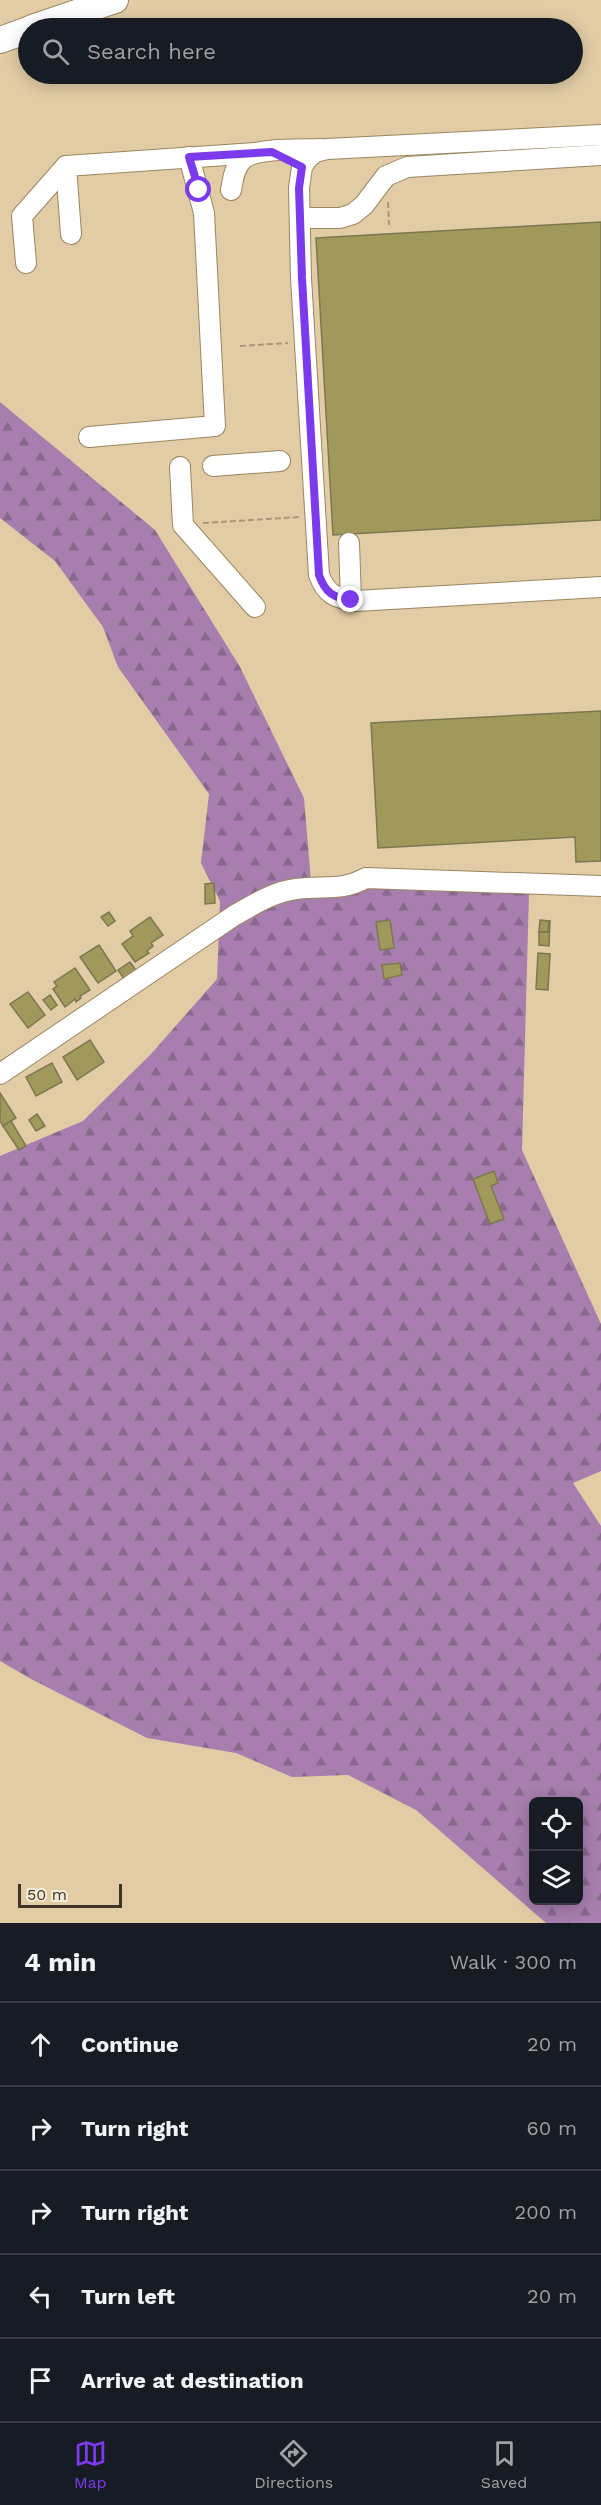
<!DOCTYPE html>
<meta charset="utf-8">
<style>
body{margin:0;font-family:"Work Sans",sans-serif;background:#20242c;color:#f1f3f6}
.controls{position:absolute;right:18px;bottom:18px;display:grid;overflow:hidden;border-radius:9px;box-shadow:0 3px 15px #0003}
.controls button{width:54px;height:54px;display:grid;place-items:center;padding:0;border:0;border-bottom:2px solid #363941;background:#171b24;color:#f1f3f6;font:30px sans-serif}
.scale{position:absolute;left:18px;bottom:15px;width:104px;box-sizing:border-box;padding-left:6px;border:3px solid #3e3526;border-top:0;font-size:16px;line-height:21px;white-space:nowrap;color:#3e3526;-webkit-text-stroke:4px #f9eedb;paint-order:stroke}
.stop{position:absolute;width:18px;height:18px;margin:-14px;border:4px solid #7c3aed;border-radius:50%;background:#fff}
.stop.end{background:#7c3aed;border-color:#fff;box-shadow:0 2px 6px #0008}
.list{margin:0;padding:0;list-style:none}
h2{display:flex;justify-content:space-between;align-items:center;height:78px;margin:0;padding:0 24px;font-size:26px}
h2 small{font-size:20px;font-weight:400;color:#9ea1a6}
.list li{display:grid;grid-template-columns:39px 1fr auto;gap:18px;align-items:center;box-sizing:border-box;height:84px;padding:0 24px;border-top:2px solid #363941}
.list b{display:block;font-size:22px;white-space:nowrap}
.list em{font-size:20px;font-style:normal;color:#9ea1a6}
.icon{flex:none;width:33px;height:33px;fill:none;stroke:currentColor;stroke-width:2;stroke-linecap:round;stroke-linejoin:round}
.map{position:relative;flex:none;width:601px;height:1923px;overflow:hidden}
.search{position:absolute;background:#171b24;box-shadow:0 3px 15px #0003;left:18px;right:18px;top:18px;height:66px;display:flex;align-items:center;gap:15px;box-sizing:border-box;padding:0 21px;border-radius:33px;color:#9ea1a6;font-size:22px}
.sheet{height:498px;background:#171b24}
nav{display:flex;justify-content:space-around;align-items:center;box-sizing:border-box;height:84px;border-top:2px solid #363941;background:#171b24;font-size:16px;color:#9ea1a6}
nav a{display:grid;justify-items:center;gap:3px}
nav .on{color:#7c3aed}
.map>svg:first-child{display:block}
</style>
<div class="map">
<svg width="601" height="1923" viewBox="0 0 601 1923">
<defs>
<pattern id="forest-firs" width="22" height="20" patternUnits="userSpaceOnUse" patternTransform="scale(1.5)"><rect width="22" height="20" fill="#a77ead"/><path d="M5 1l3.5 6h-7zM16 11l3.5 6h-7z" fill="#89688d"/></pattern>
</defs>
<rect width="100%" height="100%" fill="#e1cca5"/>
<path fill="url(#forest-firs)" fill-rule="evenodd" d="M0 402 155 530 240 667 304 798 311 882 529 892 522 1150 601 1324V1471L573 1483 601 1526V1923H546L416 1810 348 1775 292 1777 236 1753 147 1738 33 1680 0 1661V1156L83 1121 151 1054 217 979 220 901 201 863 209 794 118 667 103 627 55 561 0 518ZM534 1802H578V1900H534Z"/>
<g fill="#a1995b" stroke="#7c7850" stroke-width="1.5">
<polygon points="601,222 601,520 333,535 316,238"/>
<polygon points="601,711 601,861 576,862 575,837 378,848 371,723"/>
<polygon points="214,883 215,903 205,904 205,884"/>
<polygon points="109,912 115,921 108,926 101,917"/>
<polygon points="150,917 163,935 151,943 153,946 147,951 149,953 135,962 122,944 133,936 130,931"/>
<polygon points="390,920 394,948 380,950 376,922"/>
<polygon points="540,920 549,921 548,932 539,932"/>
<polygon points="550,920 549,946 539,945 539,932 548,932"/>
<polygon points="99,945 116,971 98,983 80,957"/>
<polygon points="538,953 550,954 548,990 536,989"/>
<polygon points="130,962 138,973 126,982 118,970"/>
<polygon points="400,963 402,975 384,979 382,965"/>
<polygon points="75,968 90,990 80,996 81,998 76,1002 75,999 65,1007 53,989 57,986 54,982"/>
<polygon points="28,992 45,1015 28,1028 10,1004"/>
<polygon points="50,995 57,1005 51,1010 43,1000"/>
<polygon points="90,1040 104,1062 77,1080 63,1057"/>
<polygon points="52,1063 62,1082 36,1096 26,1077"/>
<polygon points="0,1093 16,1118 3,1126 0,1121"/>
<polygon points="37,1114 45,1126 36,1131 29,1120"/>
<polygon points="11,1121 26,1146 19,1150 3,1126"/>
<polygon points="494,1171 498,1183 491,1186 504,1219 490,1224 473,1179"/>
</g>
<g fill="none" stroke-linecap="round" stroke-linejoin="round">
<defs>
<g id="minor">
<path d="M601 135 327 149 315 152 307 159 302 167 299 188 301 278 319 575C326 594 335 598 355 601L601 587"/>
<path d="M231 190C233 180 234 167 243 159 257 147 302 150 321 149"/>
<polyline points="300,218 340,218 353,214 364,205 386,176 407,167 601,155"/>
<polyline points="71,234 66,166 255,153"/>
<polyline points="26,263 22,216 66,166"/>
<polyline points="89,437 215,426 204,213 189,157"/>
<polyline points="213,466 280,461"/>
<polyline points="180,467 183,525 255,607"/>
<polyline points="349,543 351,600"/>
<path d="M0 1074 235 915C255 904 273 892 296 889 324 885 340 892 366 878L601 886"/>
</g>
<g id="major">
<polyline points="32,28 115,0"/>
<polyline points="0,40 28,30"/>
</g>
</defs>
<use href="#minor" stroke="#9a8661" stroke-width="22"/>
<use href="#major" stroke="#9a8661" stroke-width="28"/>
<g stroke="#a9997a" stroke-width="2" stroke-dasharray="6 3" stroke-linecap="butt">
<polyline points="388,202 389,225"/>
<polyline points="240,346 288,343"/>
<polyline points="203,523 299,517"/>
</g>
<use href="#minor" stroke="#fff" stroke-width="20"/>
<use href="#major" stroke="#fff" stroke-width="26"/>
</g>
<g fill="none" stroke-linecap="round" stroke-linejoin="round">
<path stroke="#7c3aed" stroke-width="8" d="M199 190 189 157 272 152 302 167 299 188 302 278 319 575C325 592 333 598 351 600"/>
</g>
</svg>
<div class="controls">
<button><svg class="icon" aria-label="locate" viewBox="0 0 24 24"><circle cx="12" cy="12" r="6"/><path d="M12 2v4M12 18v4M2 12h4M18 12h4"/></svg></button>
<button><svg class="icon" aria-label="layers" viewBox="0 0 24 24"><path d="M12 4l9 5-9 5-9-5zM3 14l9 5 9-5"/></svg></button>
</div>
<div class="scale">50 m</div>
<div class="stop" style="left:199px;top:190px"></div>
<div class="stop end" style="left:351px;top:600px"></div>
<div class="search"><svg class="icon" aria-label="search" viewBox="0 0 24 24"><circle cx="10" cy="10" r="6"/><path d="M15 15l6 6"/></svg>Search here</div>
</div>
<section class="sheet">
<h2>4 min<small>Walk · 300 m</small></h2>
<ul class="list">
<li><svg class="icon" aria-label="ahead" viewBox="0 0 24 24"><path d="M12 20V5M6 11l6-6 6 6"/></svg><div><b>Continue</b></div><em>20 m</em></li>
<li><svg class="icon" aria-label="right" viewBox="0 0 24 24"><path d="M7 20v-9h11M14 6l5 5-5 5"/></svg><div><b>Turn right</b></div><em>60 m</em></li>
<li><svg class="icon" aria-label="right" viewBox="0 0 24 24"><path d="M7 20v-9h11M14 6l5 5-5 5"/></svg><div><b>Turn right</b></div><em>200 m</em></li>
<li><svg class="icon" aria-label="left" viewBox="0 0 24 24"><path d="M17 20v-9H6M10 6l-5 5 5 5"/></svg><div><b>Turn left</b></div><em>20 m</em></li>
<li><svg class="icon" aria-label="arrive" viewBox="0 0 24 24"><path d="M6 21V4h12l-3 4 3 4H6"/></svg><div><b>Arrive at destination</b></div></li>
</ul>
</section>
<nav>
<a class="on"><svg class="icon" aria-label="map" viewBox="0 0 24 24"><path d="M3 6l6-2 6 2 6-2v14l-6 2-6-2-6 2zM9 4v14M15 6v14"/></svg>Map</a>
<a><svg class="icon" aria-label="directions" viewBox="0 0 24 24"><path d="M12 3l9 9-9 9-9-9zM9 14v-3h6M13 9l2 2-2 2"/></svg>Directions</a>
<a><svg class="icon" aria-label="saved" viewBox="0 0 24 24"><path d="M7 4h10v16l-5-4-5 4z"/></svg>Saved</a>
</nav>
